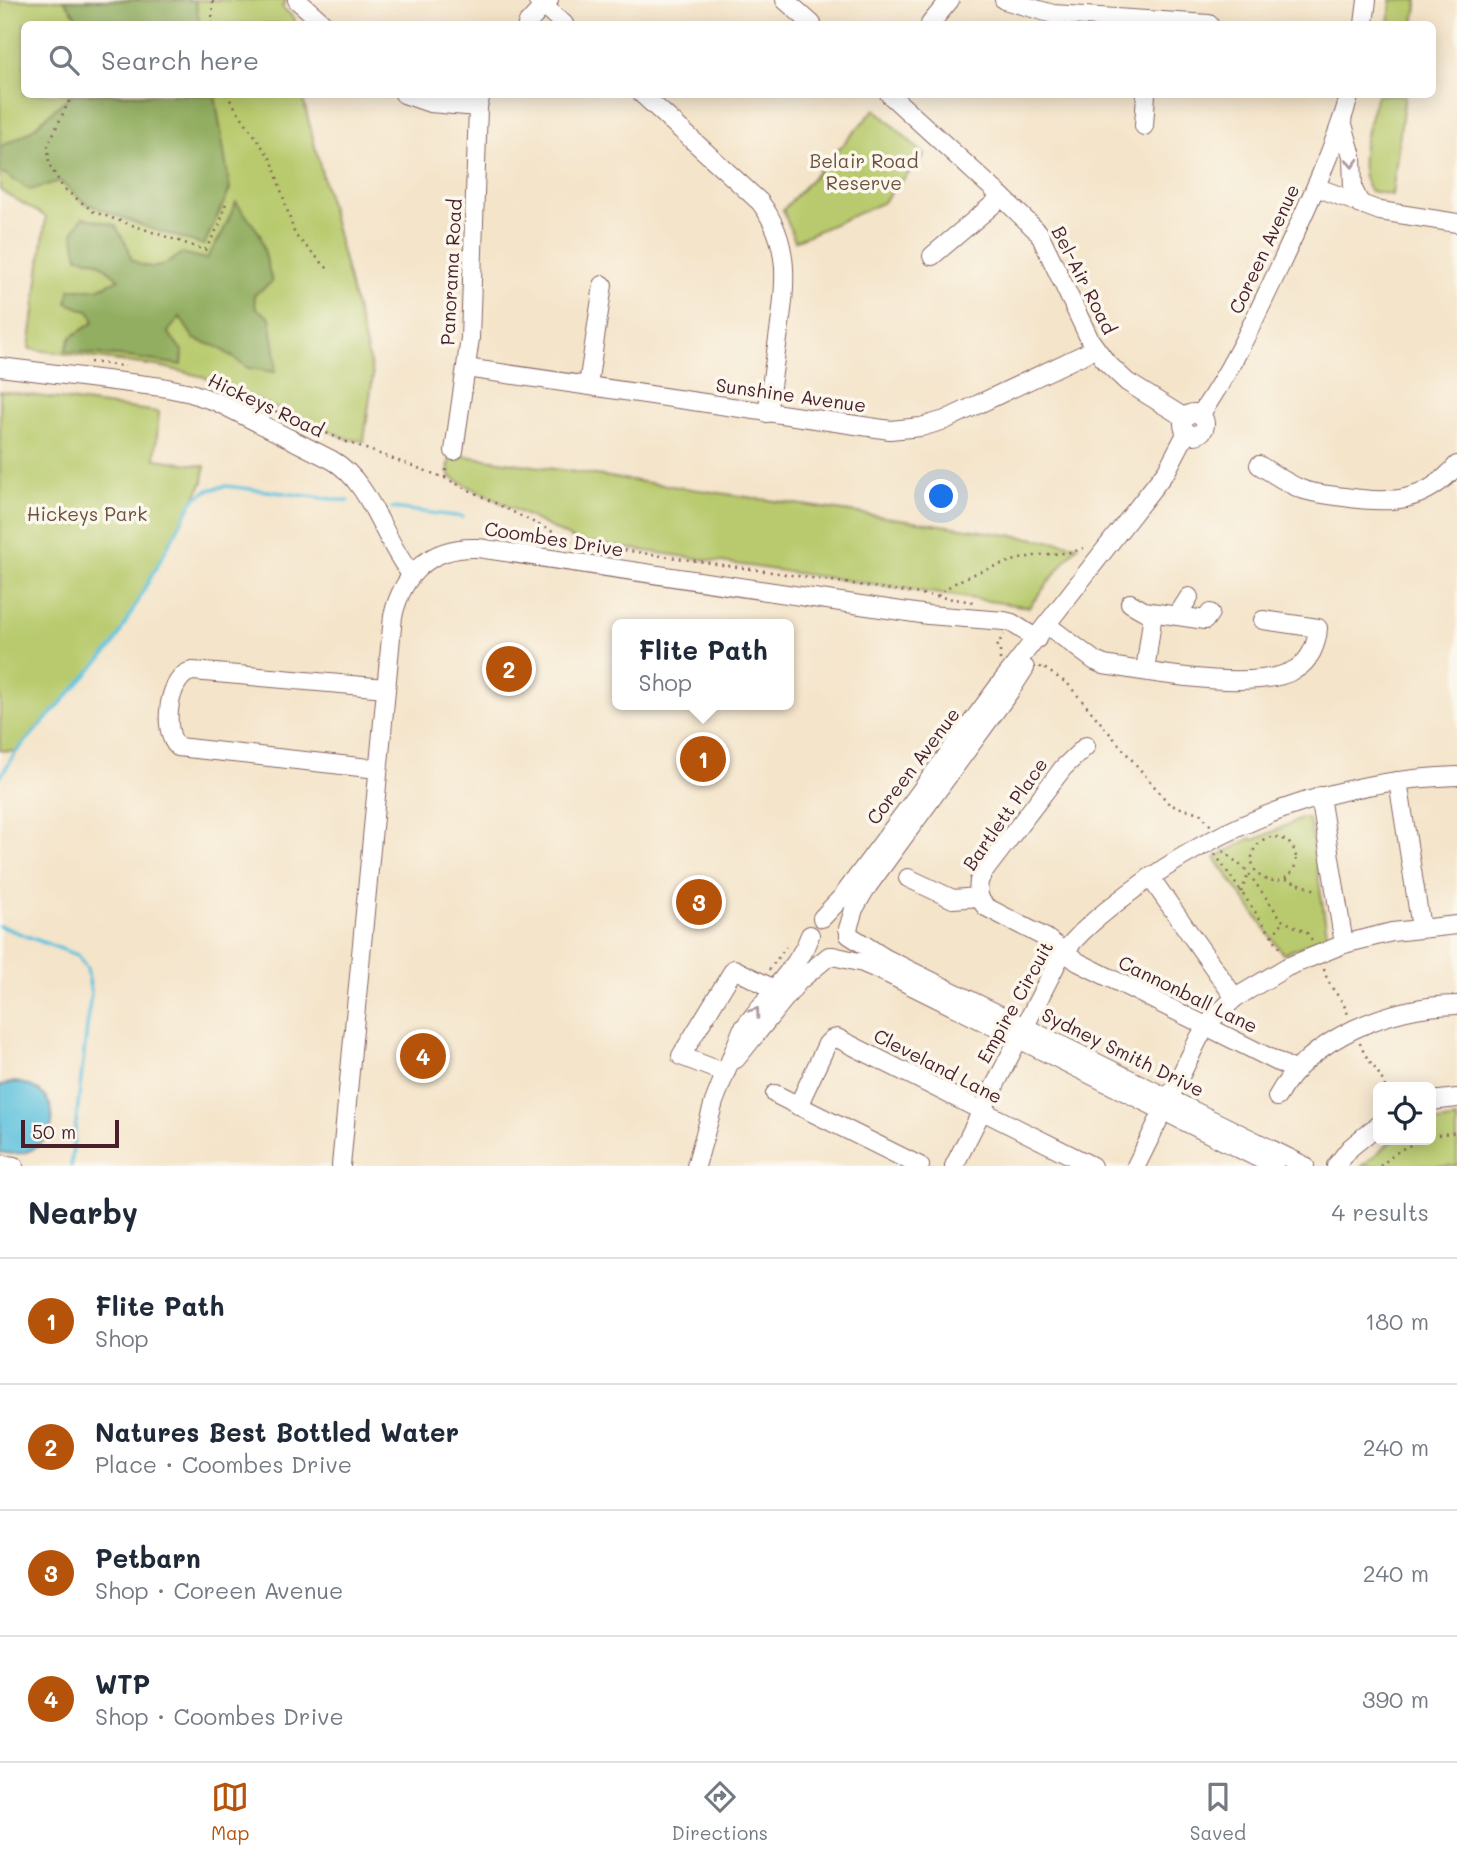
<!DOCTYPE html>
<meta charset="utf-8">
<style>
body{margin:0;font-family:Mali,sans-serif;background:#f2f2f3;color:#1f2937}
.controls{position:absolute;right:21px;bottom:21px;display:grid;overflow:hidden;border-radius:10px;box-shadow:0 4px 18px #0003}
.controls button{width:63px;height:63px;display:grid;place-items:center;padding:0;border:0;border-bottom:2px solid #e0e1e3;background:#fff;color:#1f2937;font:35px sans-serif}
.scale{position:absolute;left:21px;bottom:18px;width:98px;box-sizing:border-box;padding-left:7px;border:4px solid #4a1f2b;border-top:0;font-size:19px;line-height:24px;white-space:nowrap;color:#4a1f2b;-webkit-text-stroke:5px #fbf7ec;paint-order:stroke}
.you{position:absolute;left:942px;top:497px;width:24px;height:24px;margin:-18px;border:5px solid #fff;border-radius:50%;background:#1a73e8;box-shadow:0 0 0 10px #1a73e833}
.badge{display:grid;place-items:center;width:46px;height:46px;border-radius:50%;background:#b45309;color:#fff;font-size:23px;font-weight:700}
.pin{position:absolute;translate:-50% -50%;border:4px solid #fff;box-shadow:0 2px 7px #0006}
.popup{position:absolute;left:612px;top:619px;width:182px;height:91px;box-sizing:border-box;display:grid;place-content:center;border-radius:10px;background:#fff;filter:drop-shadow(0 2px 5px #0005);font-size:23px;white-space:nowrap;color:#747a83}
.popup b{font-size:26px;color:#1f2937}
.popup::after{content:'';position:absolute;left:50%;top:100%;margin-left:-14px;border:14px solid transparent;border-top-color:#fff}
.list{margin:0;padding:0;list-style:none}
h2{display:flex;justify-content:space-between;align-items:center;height:91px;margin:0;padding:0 28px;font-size:30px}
h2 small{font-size:23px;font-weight:400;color:#747a83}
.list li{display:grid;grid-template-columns:46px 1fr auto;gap:21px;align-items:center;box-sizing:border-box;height:126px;padding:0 28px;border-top:2px solid #e0e1e3}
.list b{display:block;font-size:26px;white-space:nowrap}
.list p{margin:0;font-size:23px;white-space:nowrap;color:#747a83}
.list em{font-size:23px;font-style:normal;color:#747a83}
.icon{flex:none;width:38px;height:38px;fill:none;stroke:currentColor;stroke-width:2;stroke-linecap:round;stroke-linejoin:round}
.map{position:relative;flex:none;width:1457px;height:1166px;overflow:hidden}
.search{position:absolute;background:#fff;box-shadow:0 4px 18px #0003;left:21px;right:21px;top:21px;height:77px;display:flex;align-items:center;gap:18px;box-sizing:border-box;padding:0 24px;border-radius:10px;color:#747a83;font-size:26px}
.sheet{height:595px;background:#fff}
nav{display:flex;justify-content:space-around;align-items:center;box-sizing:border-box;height:98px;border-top:2px solid #e0e1e3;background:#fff;font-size:19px;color:#747a83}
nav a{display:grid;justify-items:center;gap:4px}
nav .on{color:#b45309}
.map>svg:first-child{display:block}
</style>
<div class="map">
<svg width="1457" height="1166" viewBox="0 0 1457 1166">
<rect width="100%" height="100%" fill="#fbf7ec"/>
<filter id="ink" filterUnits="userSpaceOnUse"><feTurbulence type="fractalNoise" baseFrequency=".0143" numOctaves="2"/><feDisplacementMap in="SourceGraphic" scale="14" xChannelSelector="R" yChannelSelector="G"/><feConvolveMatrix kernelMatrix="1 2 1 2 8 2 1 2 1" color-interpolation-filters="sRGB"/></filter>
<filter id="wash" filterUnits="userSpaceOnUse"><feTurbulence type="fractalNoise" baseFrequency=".00686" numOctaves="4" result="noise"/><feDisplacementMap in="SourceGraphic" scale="28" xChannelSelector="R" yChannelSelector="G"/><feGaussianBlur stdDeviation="1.57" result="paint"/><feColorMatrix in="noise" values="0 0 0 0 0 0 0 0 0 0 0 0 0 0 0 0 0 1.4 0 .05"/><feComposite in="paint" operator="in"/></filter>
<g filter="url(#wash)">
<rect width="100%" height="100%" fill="#f4e4c9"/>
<g fill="#b8ca6d" stroke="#81744c" stroke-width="2">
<polygon points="0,0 287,0 282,7 295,19 294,24 24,24 24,94 302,95 373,375 364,441 348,439 204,377 163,367 29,349 46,217 0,190"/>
<polygon points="1391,0 1418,0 1414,24 1389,24"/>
<path d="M1377 95H1405L1392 195 1371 191C1352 170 1370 119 1377 95Z"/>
<polygon points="875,109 925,155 882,203 795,241 783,210"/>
<polygon points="0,391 159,412 155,459 205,466 203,482 113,646 16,752 0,750"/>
<polygon points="451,454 1078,545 1029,607 577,541 452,478 448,471"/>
<polygon points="1303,818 1307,818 1310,823 1327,933 1324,937 1283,954 1215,858 1251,838 1254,840"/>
<polygon points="1457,1119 1457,1166 1362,1166 1393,1140 1431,1140 1431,1123"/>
</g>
<g fill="#92ae60" stroke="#6e6646" stroke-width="2">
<polygon points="64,0 195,0 200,24 82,24"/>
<polygon points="72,94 215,95 230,189 204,245 146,227 85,203 60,181 30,190 0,171 0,147 29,132"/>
<path d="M236 202 260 234 272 282 254 295 256 308 270 318 276 357 275 372 248 368 218 347 194 339 180 317 168 332 183 352 182 365 128 357 65 351 71 337 94 322 90 312 67 303 70 289H98L119 279 97 261 78 257 73 233 83 217 115 225 129 249 131 259C150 273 165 267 182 253L206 259 222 234Z"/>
</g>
<path fill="#60c2de" stroke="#557084" stroke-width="2" d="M14 1082C75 1089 58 1166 0 1152V1086Z"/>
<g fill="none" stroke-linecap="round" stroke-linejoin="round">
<g stroke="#60c2de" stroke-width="3.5">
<polyline points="392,508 463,517"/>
<polyline points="0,777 16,752 113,646 194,499 208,490 226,486 348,501"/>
<polyline points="0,926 77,955 87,968 91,993 71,1166"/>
</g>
</g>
</g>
<g filter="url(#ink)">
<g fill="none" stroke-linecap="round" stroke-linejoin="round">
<defs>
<g id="minor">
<polyline points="297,0 324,24"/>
<polyline points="537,0 564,24"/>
<polyline points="785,0 812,24"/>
<polyline points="1004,0 1053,14 1209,24"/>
<polyline points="527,24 549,0"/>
<polyline points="930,24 950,0"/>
<polyline points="1364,24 1367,0"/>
<polyline points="404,94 430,103 478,107"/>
<path d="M642 94 760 202C791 243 786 284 779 332 775 359 771 386 767 413"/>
<polyline points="889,94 1002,197 1039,233 1090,340 1106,362 1127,382 1185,418"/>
<polyline points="1342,121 1352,156 1353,189 1361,205"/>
<polyline points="1144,126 1146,94"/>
<polyline points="1316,187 1380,211 1457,223"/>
<polyline points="932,256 1002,197"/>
<path d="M0 367 162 387 191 393 217 402 332 460C371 482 383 540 411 574"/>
<polyline points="466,368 890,430 921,427 945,420 1095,349"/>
<polyline points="588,385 603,285"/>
<circle cx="1194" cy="424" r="11"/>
<path d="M1200 415C1232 369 1255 318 1279 268 1305 211 1332 155 1350 94"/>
<polyline points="454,451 470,338 478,107 481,94"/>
<path d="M1259 465C1272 473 1286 483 1301 489 1314 494 1330 495 1344 497 1390 504 1425 503 1457 465"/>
<polyline points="1130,603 1144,611 1205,620 1210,613"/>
<polyline points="1177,616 1189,597"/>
<path d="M1047 625 1095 661 1104 665C1149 672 1257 693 1296 669 1310 661 1317 644 1318 628L1263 620"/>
<polyline points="1145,671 1153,613"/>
<polyline points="1086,746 1063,768 983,873 979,881 978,892 981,901 986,907 1046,938 1078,962 1296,1071"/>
<path d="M378 769 178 747C161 732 168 674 193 671L386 688"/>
<polyline points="1398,781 1421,928"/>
<polyline points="1320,796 1344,944"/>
<polyline points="1150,877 1235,998"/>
<polyline points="908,878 953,899 979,897"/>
<polyline points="822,918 842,897 1000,684 1167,470 1187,432"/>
<polyline points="848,929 854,909 865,890 1010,691 1025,668"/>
<polyline points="849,935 885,958 1305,1166"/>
<polyline points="833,956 863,963 886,973 1274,1166"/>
<polyline points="736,1059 799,981 829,956"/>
<polyline points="725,1073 681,1056 734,969 774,989"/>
<polyline points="775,1094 920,1166"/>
<path d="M1277 1097C1310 1037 1391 1006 1457 1005"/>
<polyline points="1431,1101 1457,1098"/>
<polyline points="798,1106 827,1044 832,1039 837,1038 1092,1166"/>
<polyline points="0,1164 14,1166"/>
<path d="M341 1166 393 616C403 573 431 546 478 548L928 615 1004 621 1012 623 1037 639"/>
<polyline points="696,1166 714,1102 742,1030 796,962 805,947 810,935"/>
<path d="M954 1166 1059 959C1077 933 1104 912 1129 893 1225 820 1337 780 1457 776"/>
<polyline points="1136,1166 1199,1038 1213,1018 1235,998 1287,967 1344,944 1392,932 1457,925"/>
<polyline points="1336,1166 1350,1148 1378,1125"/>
</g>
</defs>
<use href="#minor" stroke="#866462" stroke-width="20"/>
<g stroke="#866462" stroke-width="2.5" stroke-dasharray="2 5" stroke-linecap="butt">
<polyline points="212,24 213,0"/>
<polyline points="70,94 69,101 48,145 49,164 63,188 94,212 205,250 220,224 227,199"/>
<polyline points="226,94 272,161 295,235 328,269"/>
<polyline points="90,362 125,366"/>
<polyline points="243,397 347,442 445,478 575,543 974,602"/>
<polyline points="445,478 447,464"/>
<path d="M938 596C952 578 1010 560 1034 556 1053 552 1070 556 1087 546"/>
<polyline points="1000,660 1000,649 997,645 1004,635"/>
<polyline points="1040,668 1041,666 1068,684 1170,805 1200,813 1211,826"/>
<circle cx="1274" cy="859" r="22"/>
<polyline points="1223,851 1246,870 1282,920 1307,933 1312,940"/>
<polyline points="1215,854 1283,952"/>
<polyline points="1286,879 1319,891"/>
<polyline points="1241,892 1249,873"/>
<polyline points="1272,936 1283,922"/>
<path d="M1324 969C1329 991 1342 995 1348 1015"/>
<polyline points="769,970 786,947"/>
<path d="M1360 1043C1365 1060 1380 1070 1385 1087"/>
<polyline points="1431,1136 1457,1132"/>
<polyline points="1380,1166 1400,1150 1421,1140"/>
</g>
<use href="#minor" stroke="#fff" stroke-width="18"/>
</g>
<defs><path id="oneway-chevron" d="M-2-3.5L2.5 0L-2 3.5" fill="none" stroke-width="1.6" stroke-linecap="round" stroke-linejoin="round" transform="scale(1.75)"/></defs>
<g stroke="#ae9aa0">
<use href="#oneway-chevron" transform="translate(1352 163) rotate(87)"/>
<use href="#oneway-chevron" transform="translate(755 1012) rotate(-54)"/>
</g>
</g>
<g text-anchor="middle" stroke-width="7" stroke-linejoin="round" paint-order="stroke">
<g font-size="19" fill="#6b523f" stroke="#fbf7ec">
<text x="864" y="168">Belair Road<tspan x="864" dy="22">Reserve</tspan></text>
<text x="87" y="521">Hickeys Park</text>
</g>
<g font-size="19" fill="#4a1f2b" stroke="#fbf7ec">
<text transform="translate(1264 249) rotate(-65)" y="7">Coreen Avenue</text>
<text transform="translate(451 272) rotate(-87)" y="7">Panorama Road</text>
<text transform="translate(1084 280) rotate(63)" y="7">Bel-Air Road</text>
<text transform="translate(791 395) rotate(8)" y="7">Sunshine Avenue</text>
<text transform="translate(266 405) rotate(25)" y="7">Hickeys Road</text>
<text transform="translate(554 539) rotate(9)" y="7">Coombes Drive</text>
<text transform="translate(913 766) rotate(-53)" y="7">Coreen Avenue</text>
<text transform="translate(1005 814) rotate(-55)" y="7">Bartlett Place</text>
<text transform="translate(1188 994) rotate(26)" y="7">Cannonball Lane</text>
<text transform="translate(1015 1002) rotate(-61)" y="7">Empire Circuit</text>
<text transform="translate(1123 1052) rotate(26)" y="7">Sydney Smith Drive</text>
<text transform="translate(938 1066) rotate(27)" y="7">Cleveland Lane</text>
</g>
</g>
</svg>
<div class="controls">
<button><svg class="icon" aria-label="locate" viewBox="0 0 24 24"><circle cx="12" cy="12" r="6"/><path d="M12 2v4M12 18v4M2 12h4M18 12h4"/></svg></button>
</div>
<div class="scale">50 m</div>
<div class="you"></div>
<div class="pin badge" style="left:703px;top:759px">1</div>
<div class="popup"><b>Flite Path</b>Shop</div>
<div class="pin badge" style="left:509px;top:669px">2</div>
<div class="pin badge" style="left:699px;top:902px">3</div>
<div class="pin badge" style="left:423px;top:1056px">4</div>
<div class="search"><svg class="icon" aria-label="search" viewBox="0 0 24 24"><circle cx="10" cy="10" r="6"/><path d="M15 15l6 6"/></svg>Search here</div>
</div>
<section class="sheet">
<h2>Nearby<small>4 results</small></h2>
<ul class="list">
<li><span class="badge">1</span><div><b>Flite Path</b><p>Shop</p></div><em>180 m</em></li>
<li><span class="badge">2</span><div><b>Natures Best Bottled Water</b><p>Place · Coombes Drive</p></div><em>240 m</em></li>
<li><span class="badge">3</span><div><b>Petbarn</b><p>Shop · Coreen Avenue</p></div><em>240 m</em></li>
<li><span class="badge">4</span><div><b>WTP</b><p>Shop · Coombes Drive</p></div><em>390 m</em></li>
</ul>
</section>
<nav>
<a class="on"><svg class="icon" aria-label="map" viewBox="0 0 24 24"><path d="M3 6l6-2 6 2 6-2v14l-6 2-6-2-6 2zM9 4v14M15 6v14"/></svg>Map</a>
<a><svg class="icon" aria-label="directions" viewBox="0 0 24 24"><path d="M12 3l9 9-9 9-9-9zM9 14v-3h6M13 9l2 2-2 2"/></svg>Directions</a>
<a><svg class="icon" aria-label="saved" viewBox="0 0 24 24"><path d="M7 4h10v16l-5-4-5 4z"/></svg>Saved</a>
</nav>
